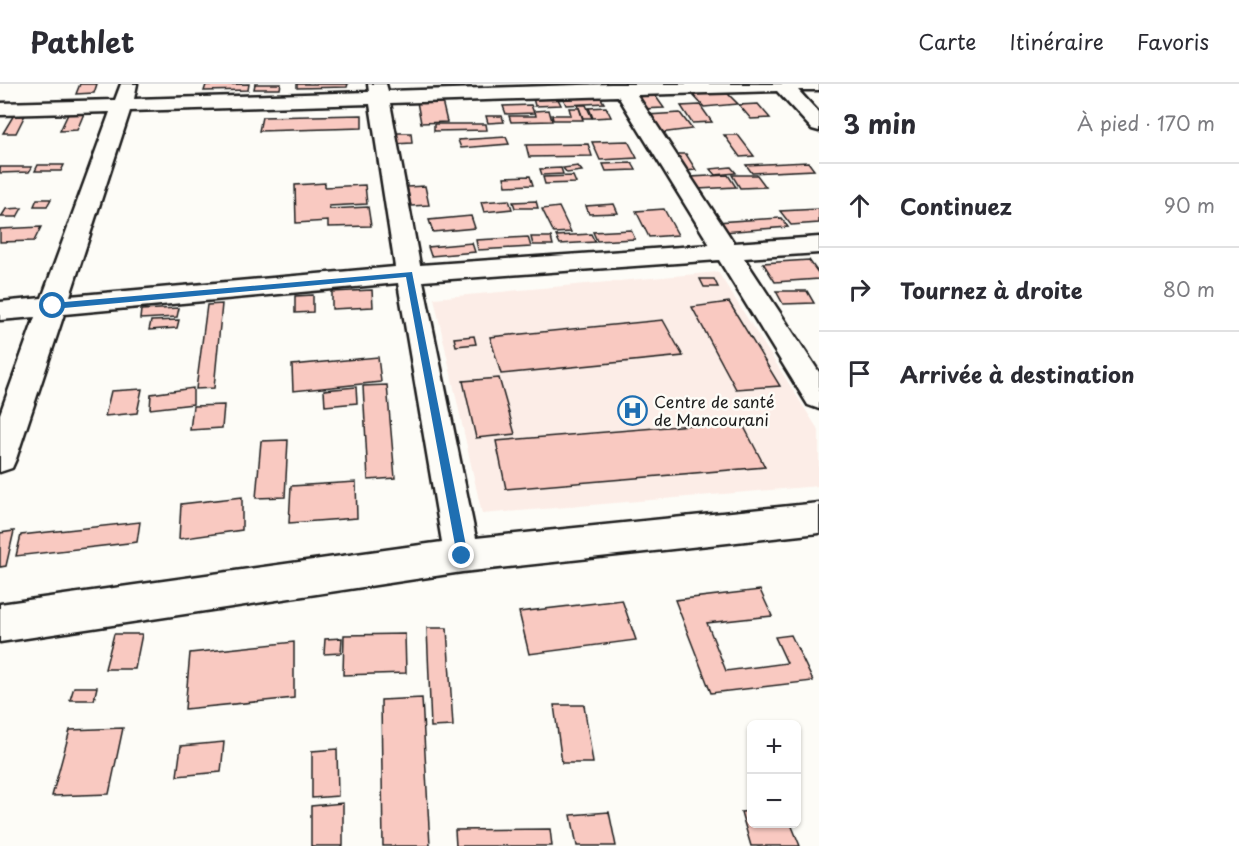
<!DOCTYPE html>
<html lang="fr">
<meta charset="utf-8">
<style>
body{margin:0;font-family:"Playpen Sans",sans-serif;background:#f7f7f7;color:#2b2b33}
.controls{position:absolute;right:18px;bottom:18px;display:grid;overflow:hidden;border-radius:9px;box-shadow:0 2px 4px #0004}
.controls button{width:54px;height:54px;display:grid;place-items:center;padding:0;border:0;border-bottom:2px solid #e1e1e2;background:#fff;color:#2b2b33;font:30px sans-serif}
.stop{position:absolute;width:18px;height:18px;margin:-14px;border:4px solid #1f6fb2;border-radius:50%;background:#fff}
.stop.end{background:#1f6fb2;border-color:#fff;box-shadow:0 2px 6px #0008}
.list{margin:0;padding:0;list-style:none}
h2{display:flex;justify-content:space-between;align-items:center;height:78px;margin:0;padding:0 24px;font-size:26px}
h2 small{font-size:20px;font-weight:400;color:#7c7c81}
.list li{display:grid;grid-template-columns:39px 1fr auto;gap:18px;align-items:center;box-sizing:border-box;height:84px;padding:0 24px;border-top:2px solid #e1e1e2}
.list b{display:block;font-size:22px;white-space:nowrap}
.list em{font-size:20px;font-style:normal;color:#7c7c81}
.icon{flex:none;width:33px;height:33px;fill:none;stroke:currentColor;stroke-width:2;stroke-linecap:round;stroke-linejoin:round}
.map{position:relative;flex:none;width:819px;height:762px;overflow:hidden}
header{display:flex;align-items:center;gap:36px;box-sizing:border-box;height:84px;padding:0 30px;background:#fff;border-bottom:2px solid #e1e1e2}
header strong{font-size:28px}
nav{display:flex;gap:33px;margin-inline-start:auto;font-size:21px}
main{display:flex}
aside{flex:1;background:#fff}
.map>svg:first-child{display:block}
</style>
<header>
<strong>Pathlet</strong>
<nav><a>Carte</a><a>Itinéraire</a><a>Favoris</a></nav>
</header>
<main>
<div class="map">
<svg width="819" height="762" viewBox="0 0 819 762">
<rect width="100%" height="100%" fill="#fdfcf7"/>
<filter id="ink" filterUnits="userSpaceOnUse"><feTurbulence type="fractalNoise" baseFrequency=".0167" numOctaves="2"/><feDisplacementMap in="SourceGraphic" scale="12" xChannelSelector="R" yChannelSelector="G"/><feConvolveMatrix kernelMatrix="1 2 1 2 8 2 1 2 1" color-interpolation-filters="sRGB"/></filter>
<g filter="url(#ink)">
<polygon fill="#fcede7" points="718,188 819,347 819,402 482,430 434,214"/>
<g fill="#f9c9c1" stroke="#1c1c1c" stroke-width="1.5">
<polygon points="80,0 97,0 94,9 76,10"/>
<polygon points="249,0 248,6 204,7 206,1"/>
<polygon points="255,0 281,0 280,5 254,5"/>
<polygon points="297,0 348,0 347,3 297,4"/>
<polygon points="726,8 738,20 704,23 693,11"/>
<polygon points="654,10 664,24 640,25 632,11"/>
<polygon points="599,11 604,19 566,21 562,12"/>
<polygon points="557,13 561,21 535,22 533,14"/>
<polygon points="442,17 447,38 421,39 417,18"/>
<polygon points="758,20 770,34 751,35 739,21"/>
<polygon points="531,21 534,29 506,30 503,22"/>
<polygon points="578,21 586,21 592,34 583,34"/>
<polygon points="700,21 712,38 692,39 681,22"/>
<polygon points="606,23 611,33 593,34 589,24"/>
<polygon points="569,24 579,24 583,36 553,36 552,31 571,31"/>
<polygon points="549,26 552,37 511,38 509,32 536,32 535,27"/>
<polygon points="85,27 77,46 60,47 69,28"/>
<polygon points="15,29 26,29 16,49 3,49"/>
<polygon points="680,29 692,45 660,49 647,31"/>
<polygon points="362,31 362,44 259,47 262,33"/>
<polygon points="486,32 502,32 504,38 488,39"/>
<polygon points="434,40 486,40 487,46 434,47"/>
<polygon points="394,49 411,49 412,59 394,60"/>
<polygon points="724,51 738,51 754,72 740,73"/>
<polygon points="506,53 509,60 461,64 458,56"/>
<polygon points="628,57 637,74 600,76 592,58"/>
<polygon points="588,60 592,72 529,73 526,61"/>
<polygon points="671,70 686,70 696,86 682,87"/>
<polygon points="808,78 814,86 752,89 746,81"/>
<polygon points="632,79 636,86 606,87 603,80"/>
<polygon points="38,81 64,81 61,87 35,87"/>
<polygon points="578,82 582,87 567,89 563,84"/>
<polygon points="0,83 32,83 29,88 0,89"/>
<polygon points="731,83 736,89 715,91 710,85"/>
<polygon points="561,84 563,90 542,91 540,85"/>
<polygon points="728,91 736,103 698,105 691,93"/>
<polygon points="732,91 757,91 766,103 740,104"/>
<polygon points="530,92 533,101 506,102 504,93"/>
<polygon points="573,92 576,99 545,100 543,93"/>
<polygon points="325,99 325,103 365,101 367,120 329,122 330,125 368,123 371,142 328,143 328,137 296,139 295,101"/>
<polygon points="425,102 429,121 411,122 407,103"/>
<polygon points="37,115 51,115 47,122 34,122"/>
<polygon points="509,116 512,125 484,128 481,118"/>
<polygon points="536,117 538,124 515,124 513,118"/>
<polygon points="614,120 618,129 589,130 586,122"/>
<polygon points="559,123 571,148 554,149 542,125"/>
<polygon points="22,124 17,133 1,133 6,125"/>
<polygon points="664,125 678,151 649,153 636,127"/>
<polygon points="819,125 819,139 791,141 780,127"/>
<polygon points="471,132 475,144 433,148 429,136"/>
<polygon points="781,134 788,143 723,148 716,138"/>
<polygon points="41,143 34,157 0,158 0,145"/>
<polygon points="631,146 635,155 597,157 593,148"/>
<polygon points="591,150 595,158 560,160 556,152"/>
<polygon points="528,153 531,163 478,166 476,156"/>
<polygon points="531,153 551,153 553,161 533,161"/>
<polygon points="472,159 475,168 431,172 428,163"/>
<polygon points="809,176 819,190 819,195 775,198 763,179"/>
<polygon points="700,195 714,195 718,203 704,203"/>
<polygon points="372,206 373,223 332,225 332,208"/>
<polygon points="776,207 807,207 814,219 783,220"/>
<polygon points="313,211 313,228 295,229 295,212"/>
<polygon points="729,218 780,302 736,305 692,223"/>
<polygon points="222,220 214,304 196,305 207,221"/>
<polygon points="179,224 177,233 140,235 141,226"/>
<polygon points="179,236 177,244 149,246 151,237"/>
<polygon points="663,236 683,272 501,290 490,253"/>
<polygon points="474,252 476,260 456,262 454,254"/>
<polygon points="378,273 381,298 293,307 292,281"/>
<polygon points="499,294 515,350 476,354 463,297"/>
<polygon points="387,301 395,394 368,396 363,302"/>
<polygon points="356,303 357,319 325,322 324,306"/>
<polygon points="193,304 193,320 150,325 151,310"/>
<polygon points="142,305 137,329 105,332 111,307"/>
<polygon points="224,321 222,344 190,346 193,322"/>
<polygon points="741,337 765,383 506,405 496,357"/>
<polygon points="288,356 285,413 256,414 261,357"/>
<polygon points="356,398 357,434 289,439 291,402"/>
<polygon points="242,413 242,446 179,455 181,420"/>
<polygon points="140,438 137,458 16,472 21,451"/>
<polygon points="14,447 6,482 0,483 0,449"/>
<polygon points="760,506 772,532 707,539 726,587 787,579 775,553 791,551 813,597 711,609 675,516"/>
<polygon points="622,516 636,556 529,570 519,528"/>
<polygon points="427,544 447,544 453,642 431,643"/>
<polygon points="114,550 142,550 135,585 105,585"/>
<polygon points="405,550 406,589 343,591 344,551"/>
<polygon points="342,554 341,569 324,570 325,555"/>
<polygon points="294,558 294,614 185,625 190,569"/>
<polygon points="74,603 97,603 94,616 70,616"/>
<polygon points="422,614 430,762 383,762 381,616"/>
<polygon points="554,621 584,621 593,679 562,679"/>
<polygon points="123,644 109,710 52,712 70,646"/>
<polygon points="224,658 221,688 177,692 181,662"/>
<polygon points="337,665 338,712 312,714 312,667"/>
<polygon points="343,719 343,762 311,762 311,722"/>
<polygon points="752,727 752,740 791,740 800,762 751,762 741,728"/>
<polygon points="609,728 616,762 577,762 571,731"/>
<polygon points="550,745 552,762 456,762 455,746"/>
</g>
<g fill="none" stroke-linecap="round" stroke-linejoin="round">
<defs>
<path id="minor" d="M121 0H137L134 15 369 8 368 0H386L388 7 611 0H819V6H798L819 29V47L812 45 777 7 637 11 734 159 819 153V169L744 174 819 288V325L808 321 719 176 423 197 476 454 819 419V449L462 488 0 558V520L442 458 398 199 64 230 16 375 12 384 0 388V330L35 233 0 236V218L42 214 110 28 0 31V19L115 16ZM618 12 710 161 420 181 390 19ZM370 20 395 183 70 212 130 27Z"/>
</defs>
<use href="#minor" stroke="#1c1c1c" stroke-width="5"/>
<use href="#minor" fill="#fdfcf7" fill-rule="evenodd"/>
</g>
</g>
<polygon fill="#1f6fb2" points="412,188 468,472 462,477 457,472 406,193 53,225 49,222 53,219"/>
<defs>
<symbol id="hospital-ring" viewBox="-11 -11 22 22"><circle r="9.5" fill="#fdfcf7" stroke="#1f6fb2" stroke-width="1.5"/><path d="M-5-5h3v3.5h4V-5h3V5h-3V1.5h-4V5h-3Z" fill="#1f6fb2"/></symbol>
</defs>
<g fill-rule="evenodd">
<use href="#hospital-ring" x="616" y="310" width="33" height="33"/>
</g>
<g text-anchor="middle" stroke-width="5" stroke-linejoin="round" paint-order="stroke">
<g font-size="16" fill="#1c1c1c" stroke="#fdfcf7" text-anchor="start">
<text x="654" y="324">Centre de santé<tspan x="654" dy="18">de Mancourani</tspan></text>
</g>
</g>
</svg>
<div class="controls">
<button>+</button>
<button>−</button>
</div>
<div class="stop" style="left:53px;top:222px"></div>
<div class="stop end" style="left:462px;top:472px"></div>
</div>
<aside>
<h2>3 min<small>À pied · 170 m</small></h2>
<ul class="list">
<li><svg class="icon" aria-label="ahead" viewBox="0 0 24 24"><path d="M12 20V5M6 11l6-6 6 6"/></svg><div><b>Continuez</b></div><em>90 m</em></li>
<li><svg class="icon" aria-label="right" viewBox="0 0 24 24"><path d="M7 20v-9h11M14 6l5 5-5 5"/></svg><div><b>Tournez à droite</b></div><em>80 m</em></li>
<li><svg class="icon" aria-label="arrive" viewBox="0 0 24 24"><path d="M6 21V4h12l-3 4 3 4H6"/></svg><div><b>Arrivée à destination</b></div></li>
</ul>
</aside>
</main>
